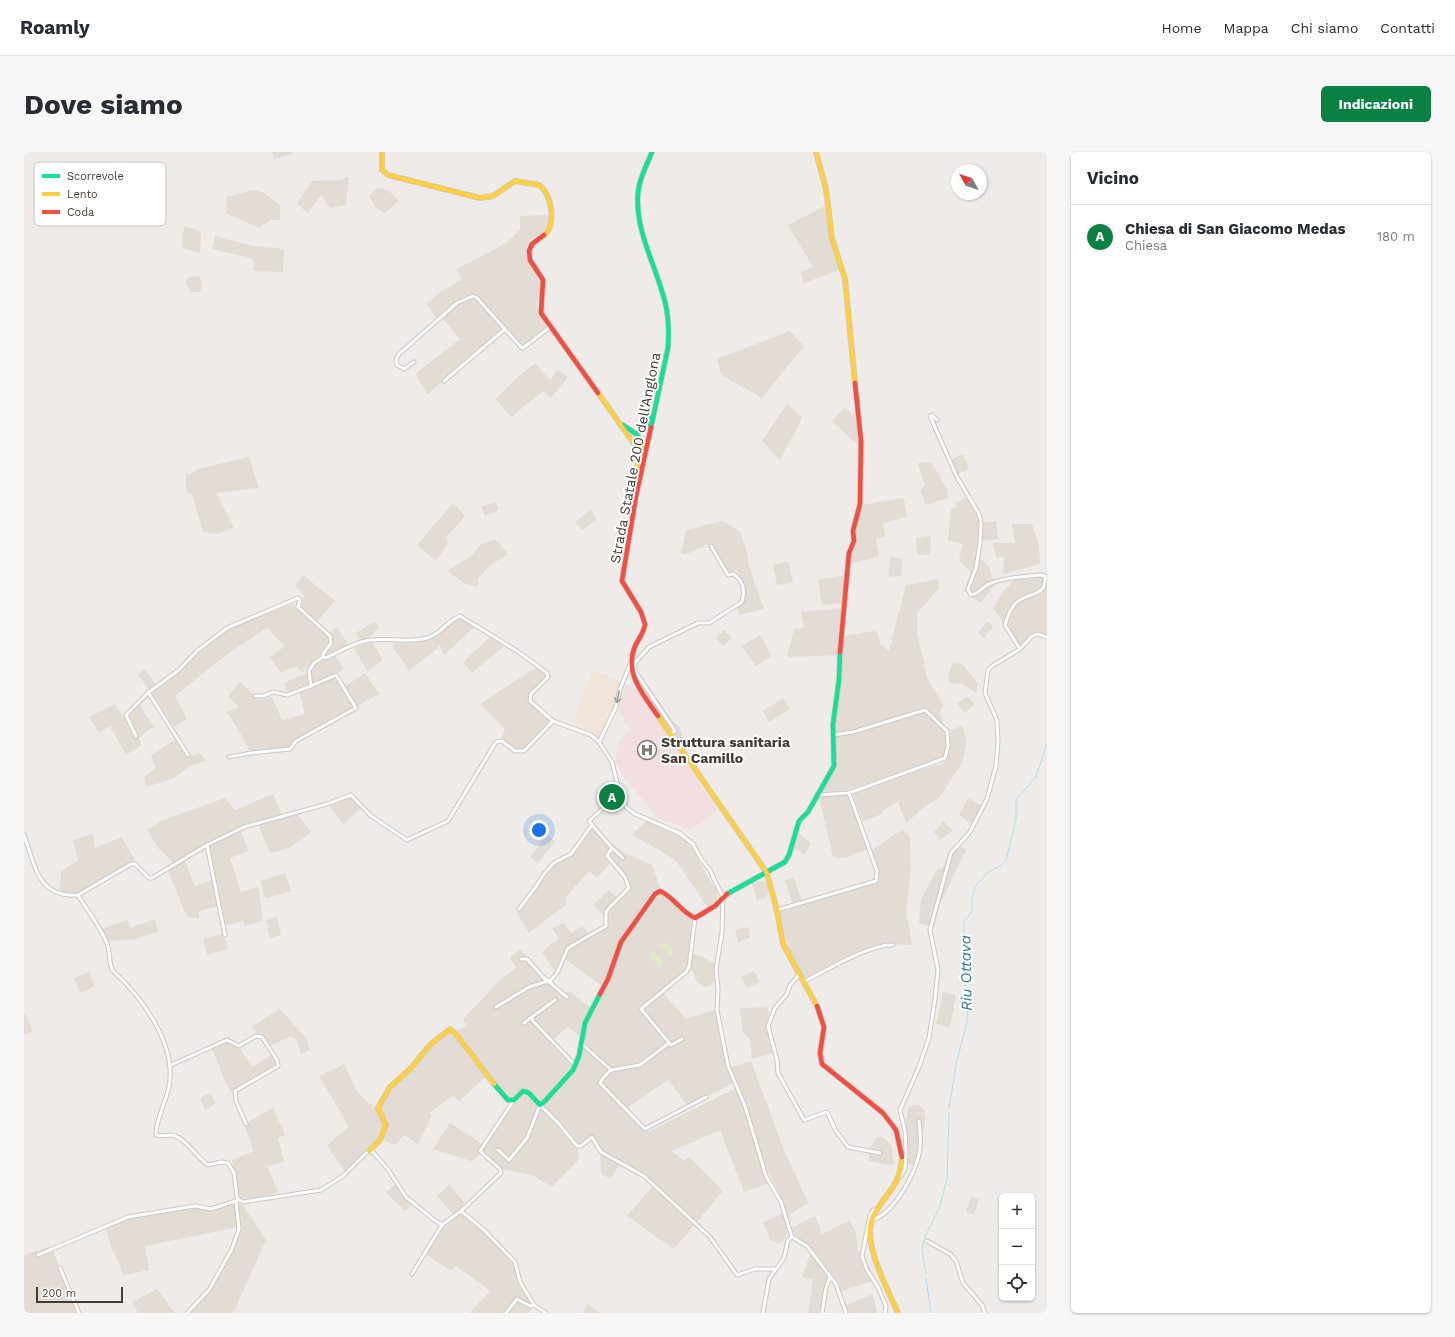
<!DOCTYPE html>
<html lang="it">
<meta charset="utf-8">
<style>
body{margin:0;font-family:"Work Sans",sans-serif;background:#f7f7f7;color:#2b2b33}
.controls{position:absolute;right:12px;bottom:12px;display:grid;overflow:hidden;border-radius:6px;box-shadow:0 1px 3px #0004}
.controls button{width:36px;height:36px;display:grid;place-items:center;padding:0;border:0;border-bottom:1px solid #e1e1e2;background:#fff;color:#2b2b33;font:20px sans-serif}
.compass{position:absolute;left:927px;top:12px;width:36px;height:36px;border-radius:50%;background:#fff;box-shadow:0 1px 3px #0004;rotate:310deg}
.scale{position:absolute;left:12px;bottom:10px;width:87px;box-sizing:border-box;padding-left:4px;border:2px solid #443c34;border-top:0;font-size:11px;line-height:14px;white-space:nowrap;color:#443c34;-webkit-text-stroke:3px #fff;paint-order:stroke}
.you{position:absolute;left:515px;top:678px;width:14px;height:14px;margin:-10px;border:3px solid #fff;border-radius:50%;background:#1a73e8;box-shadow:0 0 0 6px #1a73e833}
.badge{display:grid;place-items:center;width:26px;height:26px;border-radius:50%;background:#0b8043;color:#fff;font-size:13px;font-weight:700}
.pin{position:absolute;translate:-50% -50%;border:2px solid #fff;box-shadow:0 1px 4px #0006}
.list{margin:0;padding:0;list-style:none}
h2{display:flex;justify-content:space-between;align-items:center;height:52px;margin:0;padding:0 16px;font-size:17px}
h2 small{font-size:13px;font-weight:400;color:#7c7c81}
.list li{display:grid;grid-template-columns:26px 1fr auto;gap:12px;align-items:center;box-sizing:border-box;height:64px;padding:0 16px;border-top:1px solid #e1e1e2}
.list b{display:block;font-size:15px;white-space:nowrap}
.list p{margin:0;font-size:13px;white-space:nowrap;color:#7c7c81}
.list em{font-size:13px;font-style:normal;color:#7c7c81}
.icon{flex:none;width:22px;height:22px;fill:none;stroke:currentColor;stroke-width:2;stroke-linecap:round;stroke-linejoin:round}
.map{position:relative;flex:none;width:1023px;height:1161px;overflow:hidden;border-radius:6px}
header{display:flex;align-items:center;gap:24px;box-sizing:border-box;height:56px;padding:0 20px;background:#fff;border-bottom:1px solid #e1e1e2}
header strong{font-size:19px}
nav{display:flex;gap:22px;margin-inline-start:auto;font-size:14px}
.intro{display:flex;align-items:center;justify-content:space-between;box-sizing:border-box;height:96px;padding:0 24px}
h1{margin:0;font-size:28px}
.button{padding:10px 18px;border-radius:6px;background:#0b8043;color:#fff;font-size:14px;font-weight:700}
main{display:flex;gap:24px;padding:0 24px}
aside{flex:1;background:#fff;border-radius:6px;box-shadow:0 1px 3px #0004}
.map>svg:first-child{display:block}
</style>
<header>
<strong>Roamly</strong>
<nav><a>Home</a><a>Mappa</a><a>Chi siamo</a><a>Contatti</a></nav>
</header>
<div class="intro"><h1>Dove siamo</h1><a class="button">Indicazioni</a></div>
<main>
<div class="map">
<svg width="1023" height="1161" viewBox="0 0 1023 1161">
<rect width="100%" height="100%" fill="#eeebe8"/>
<g fill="#e3dcd5">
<polygon points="248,0 268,0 268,2 250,7"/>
<polygon points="321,25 325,26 322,53 306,56 297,43 284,61 273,52 288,29 318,28"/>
<polygon points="353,36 364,38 375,49 361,61 353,57 345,44"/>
<polygon points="228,38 238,40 256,53 256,68 247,68 235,76 202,61 203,45"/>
<polygon points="803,53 816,118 780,131 777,120 789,115 764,73"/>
<polygon points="525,63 524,74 518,80 505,89 502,101 502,106 518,130 513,150 514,159 523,174 500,194 482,177 404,242 395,229 392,221 436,187 417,164 413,167 403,152 417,139 438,128 433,117 482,91 496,77 496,64"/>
<polygon points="160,74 177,79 176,101 158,96"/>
<polygon points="191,84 229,94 260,97 259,120 229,119 230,107 188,97"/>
<polygon points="167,124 176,125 178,133 176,140 167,140 161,130"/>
<polygon points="766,179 780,194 738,246 697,223 693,207"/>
<polygon points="511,211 526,228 534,218 544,225 527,246 519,239 487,265 472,247 485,233"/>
<polygon points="763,252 778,266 756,308 738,289"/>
<polygon points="821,255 835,269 835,294 808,269"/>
<polygon points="939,302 945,317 933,322 927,307"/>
<polygon points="225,305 235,336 192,341 210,375 195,382 179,380 168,342 162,339 162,323 171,320 173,317"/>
<polygon points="907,310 923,337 924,346 902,353 896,338 901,334 894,311"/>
<polygon points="944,344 957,370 972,369 974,387 957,389 955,405 965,415 971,433 956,451 940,439 947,420 935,408 939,392 924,388 927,357 933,355 931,351"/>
<polygon points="880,346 883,365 859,371 861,385 852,387 855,404 826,412 831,379 838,353"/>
<polygon points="472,350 475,358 461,364 457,355"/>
<polygon points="429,351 441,364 422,386 424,391 412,409 393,393"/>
<polygon points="567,357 573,368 558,378 551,371"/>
<polygon points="699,369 715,379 722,396 725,414 740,457 715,463 713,455 720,447 720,431 712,418 705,422 689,396 684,392 663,402 657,402 662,378"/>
<polygon points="988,372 1008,372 1015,394 1016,412 979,422 980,405 972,405 969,391 991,391"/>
<polygon points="907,384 906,403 893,403 892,386"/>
<polygon points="471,388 475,391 484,402 464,415 453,428 455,432 452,434 441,432 423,419 446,405 457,392"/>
<polygon points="866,405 879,407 877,424 864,425"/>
<polygon points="764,409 769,430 753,433 749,413"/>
<polygon points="279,423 311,449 293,470 276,455 280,443 271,434"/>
<polygon points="821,423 819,451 798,453 794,428"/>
<polygon points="1023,424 1023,482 1014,480 1010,481 996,493 969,456 979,440 990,428"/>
<polygon points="915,427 915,436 893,461 893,481 903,525 919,553 916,560 922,581 922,601 917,608 827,637 806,640 797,639 808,622 811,567 816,538 819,484 850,479 854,482 856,492 865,499 882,433"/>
<polygon points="268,452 305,486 305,490 298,502 278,521 272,514 257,521 246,505 261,494 243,476 198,506 151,544 163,567 150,575 127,540 202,478"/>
<polygon points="819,456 814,503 763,505 770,477 780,476 777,460"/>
<polygon points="432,466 436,466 450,475 420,503 416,494 385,519 368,494 375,490 393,490 407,487 417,481"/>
<polygon points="351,469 355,475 344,487 338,489 332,481"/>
<polygon points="963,469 969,474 960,486 954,481"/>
<polygon points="313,475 324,492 302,504 301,501 309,491 305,481"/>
<polygon points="700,478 708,486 699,494 692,486"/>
<polygon points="736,483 747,504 732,514 717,494"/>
<polygon points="465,486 481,493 448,521 439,510"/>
<polygon points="348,490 359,508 343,519 330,496"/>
<polygon points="310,502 320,517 312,522 320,535 341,521 355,542 269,589 267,596 226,599 211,572 202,560 215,555 204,544 216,530 235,548 248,545 258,568 281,562 275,538 264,541 260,531 284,520 292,510"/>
<polygon points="933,511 939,513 954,532 952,541 939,532 925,531 924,523 928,512"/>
<polygon points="513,515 523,525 510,538 504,547 525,569 499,598 495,599 477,587 481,577 456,552"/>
<polygon points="121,517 132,533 125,538 114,522"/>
<polygon points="944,544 951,553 940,561 933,551"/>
<polygon points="759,546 766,557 745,570 739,559"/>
<polygon points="91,552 100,566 115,552 130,575 115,585 117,593 102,603 86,574 75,581 65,565"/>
<polygon points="938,574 943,588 938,611 914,647 904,652 882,671 874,649 859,658 858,662 839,669 828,641 891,619 919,612 924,602 927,578"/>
<polygon points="154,586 167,604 176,601 182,609 166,614 148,627 122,635 120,625 132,616 127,603"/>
<polygon points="825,641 844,697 822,706 809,705 795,645"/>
<polygon points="249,642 258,663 221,673 182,692 160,707 171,734 190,727 185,692 217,678 224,699 206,706 217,740 234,735 239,769 220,774 219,769 201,774 197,753 175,759 175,766 163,765 143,717 151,712 135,697 123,678 139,668 201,646 211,658"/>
<polygon points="327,645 337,656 319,672 304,652"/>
<polygon points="944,646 958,654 948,673 935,663"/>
<polygon points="273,661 287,681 265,696 246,701 234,672"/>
<polygon points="623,668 657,685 668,695 674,708 693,739 693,748 684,756 653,710 642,702 608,683"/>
<polygon points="919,669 929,678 916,688 910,680"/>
<polygon points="568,677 601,701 628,713 636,735 621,750 610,769 598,784 590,811 578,834 540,806 531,819 518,800 535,786 528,776 540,771 547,781 558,774 569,786 585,774 583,766 569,753 585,738 596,748 607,733 588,710 573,725 565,719 541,746 543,752 505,781 493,761 529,715 550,699"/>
<polygon points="879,677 886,686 887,719 882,758 888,793 861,792 780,828 765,799 755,759 849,732 854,725 848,698"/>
<polygon points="775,681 787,691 780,703 770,696"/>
<polygon points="69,682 71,696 98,685 111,709 52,742 36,739 37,720 54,708 49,688"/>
<polygon points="523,683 531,690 514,711 506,705"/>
<polygon points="934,693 942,698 916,752 910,776 895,771 897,747 912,719 918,716"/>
<polygon points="261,721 267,739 242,747 236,729"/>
<polygon points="770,725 778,750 769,753 761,728"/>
<polygon points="736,729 743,731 745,740 741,746 733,748 728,731"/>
<polygon points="637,741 670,768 669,801 691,811 692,828 686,834 680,835 671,827 670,821 665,815 637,838 662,867 692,857 698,895 709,931 664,954 644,928 603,956 577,932 587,916 559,889 561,878 590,817 602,783 629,745"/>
<polygon points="253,765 257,783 246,786 242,768"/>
<polygon points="130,767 135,779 112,787 84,789 76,777 103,768 107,776"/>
<polygon points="724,775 726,786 714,790 711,778"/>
<polygon points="200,781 204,797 183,803 179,787"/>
<polygon points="496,797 523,828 536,840 547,840 567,856 560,869 556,884 543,875 528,889 549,912 517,950 514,950 499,938 491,944 484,946 458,917 433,879 442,874 439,867 454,851 476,828 492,816 486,805"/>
<polygon points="730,819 736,830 723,836 717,825"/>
<polygon points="65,820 71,834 56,841 50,826"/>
<polygon points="919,840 932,843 926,875 912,872"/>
<polygon points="744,855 750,900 728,907 726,888 718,879 716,856"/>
<polygon points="256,857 282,886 286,898 277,902 272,887 267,884 246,894 237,881 233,882 228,874"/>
<polygon points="1,862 9,879 0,883 0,863"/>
<polygon points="428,878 442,901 461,925 435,949 429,944 405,961 408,964 394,992 380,983 371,993 358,988 363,971 355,956 364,940 406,895 421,881"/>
<polygon points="206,889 215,895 228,915 248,903 253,913 206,940 188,897"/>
<polygon points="559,895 583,916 583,919 576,927 575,933 624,980 712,936 745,1031 720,1040 696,978 648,999 660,1009 665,1005 699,1039 650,1097 603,1064 629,1034 613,1018 598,1009 586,1027 577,1021 576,1001 568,984 553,996 555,1002 553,1010 528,1035 508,1023 477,1017 459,1000 447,1009 409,997 426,971 460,993 498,942 505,945 517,956 545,925 555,908"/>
<polygon points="727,909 758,993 784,1051 767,1062 763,1081 759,1089 754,1092 746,1088 739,1070 763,1059 735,999 707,915"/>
<polygon points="320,912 333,939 342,950 349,953 361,971 356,984 346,997 321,1020 303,993 325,975 295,924"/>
<polygon points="186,941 192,951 181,958 176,946"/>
<polygon points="888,953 894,953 900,957 901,966 896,1006 892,1013 888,1013 884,1012 882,971 884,957"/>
<polygon points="249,956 261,983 254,986 260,1010 243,1014 254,1040 231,1047 216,1046 208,1008 230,999 220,972"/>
<polygon points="853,985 860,986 867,993 870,1012 864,1013 845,1009 845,998"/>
<polygon points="372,1031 390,1052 381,1059 362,1041"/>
<polygon points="425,1032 441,1051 430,1063 413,1044"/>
<polygon points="947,1045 955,1047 950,1063 942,1060"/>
<polygon points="210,1051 212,1054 215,1075 121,1094 125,1118 100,1123 87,1095 81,1074 114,1064 175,1055 190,1057"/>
<polygon points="218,1052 242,1088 211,1157 207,1161 164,1161 188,1137 213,1090 216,1075 214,1055"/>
<polygon points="437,1060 482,1102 491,1112 493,1128 509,1154 505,1161 445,1161 466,1139 432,1114 427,1119 402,1102 418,1078"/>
<polygon points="791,1064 798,1082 826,1068 832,1080 834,1100 838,1100 852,1128 815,1140 813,1129 800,1111 788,1097 771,1083 767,1076"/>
<polygon points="27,1094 50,1152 54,1161 0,1161 0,1103"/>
<polygon points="787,1100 805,1124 796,1161 784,1161 789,1128 778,1125"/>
<polygon points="133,1137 151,1161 114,1161 108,1150"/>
<polygon points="849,1142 853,1161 822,1161 820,1154"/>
<polygon points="564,1152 576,1161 558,1161"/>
</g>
<polygon fill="#f1e5da" points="568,518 596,529 589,556 574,586 549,572"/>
<polygon fill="#f1e0df" points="601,532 611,535 694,658 667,678 634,666 598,622 591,607 596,588 606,578 595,558"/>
<g fill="#dfe8c7">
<polygon points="641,789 651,800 646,805 636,794"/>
<polygon points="630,799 640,810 635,815 625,804"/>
</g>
<polygon fill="#dddad7" points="609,513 650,571 655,574 661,592 658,595 614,531"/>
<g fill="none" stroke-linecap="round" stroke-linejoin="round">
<g stroke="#b7dded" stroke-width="1">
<polyline points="925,956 933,908 943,871 944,844 940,829 940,770 948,759 948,745 952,734 964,720 977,714 982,708 992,668 992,647 1012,625 1023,592"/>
<polyline points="902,1122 898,1097 900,1087 915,1057 923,1027 925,961"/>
<polyline points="902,1126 907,1161"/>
</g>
<defs>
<g id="street">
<polyline points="390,210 380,217 373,213 372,208 375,202 433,151 449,144 453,146 497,195 499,196 526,175"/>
<polyline points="420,229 481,177"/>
<path d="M913 268 908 263 906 264 933 325 955 362 957 371 956 391 952 416 944 437 947 443C953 443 958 436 963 433 979 425 999 425 1017 423L1021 424C1023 447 1001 439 990 453 986 458 983 466 981 473L996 497"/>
<polyline points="124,540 164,603"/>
<polyline points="231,544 239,544 249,540 263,543 287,534"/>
<path d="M647 582 651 579 611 519V511L625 495 674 471H685L718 450C721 438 720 431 710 422L704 423 687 394"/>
<path d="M112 584 102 563 125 540 155 518 173 499 203 476 274 446 276 448 274 455 306 484 307 491 299 502V505L302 506C314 500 328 492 341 489 360 484 383 492 403 486 417 482 423 469 436 464L496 501 523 521 524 525 507 542 506 549 529 569 567 583 575 590 588 610 597 647 603 656 611 662 655 681 669 692 677 707 686 718 690 727 699 745 698 781 692 817 694 837 693 858 704 914 721 954 742 1024 757 1050 768 1085"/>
<polyline points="575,590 592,555 596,537 607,510"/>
<polyline points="205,605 227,601 266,597 272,589 332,556 312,523 287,534 285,519 290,511 299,505"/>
<polyline points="793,643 825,641 913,609 921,606 924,594 923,579 901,558 829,580 809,583"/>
<polyline points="568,673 588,696"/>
<path d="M0 683C11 712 13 746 54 743L107 712H111L125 726H128L183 693 220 675 303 652 327 643 347 664 383 688 424 669 472 590 478 589 491 599H500L529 569"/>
<polyline points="183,693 201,783"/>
<path d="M54 743C63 758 75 773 82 789 87 799 84 810 89 819 119 846 153 893 145 935 142 949 131 970 132 983 139 985 145 982 151 984 162 987 173 1006 184 1013L197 1010 204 1011 210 1021 213 1045 215 1048 219 1050 297 1038 319 1024 342 1001 348 999 363 1016 382 1045 410 1068 418 1073 437 1059 460 1078 491 1110 496 1130 510 1153 522 1161"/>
<polyline points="495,757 511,736 520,722 530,711 547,702 568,673 565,669 584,652 597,647"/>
<polyline points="753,758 852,729 853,719 825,641"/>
<polyline points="497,807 503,807 519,825 543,845"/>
<polyline points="775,823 766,833 763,842 751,856 744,874 753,908 754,921 780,968 803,960 812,979 824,995 856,1001"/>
<path d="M779 830C800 820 847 791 869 793"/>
<polyline points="472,855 505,835 527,828 533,821 544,796 582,774 582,761 584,757 605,736 601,725 583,704 588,696 599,706"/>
<polyline points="508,866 509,869 551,913"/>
<polyline points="500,871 531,848"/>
<polyline points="658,887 647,893 617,857 662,820 665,815 671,766"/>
<polyline points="558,892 587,918 616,913 645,891"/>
<polyline points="147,913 203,888 215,894 232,884 238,885 253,908 254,914 211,939 212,949 222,972"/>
<polyline points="587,918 579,926 576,931 621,977 682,945"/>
<polyline points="474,998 485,1008 503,986 516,953 535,972 553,994 557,994 568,985 577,1000 620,1024 686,1085 713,1123 731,1117 751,1117"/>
<polyline points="877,1024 881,1017 882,999 881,980 876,958 895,915 905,886 911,847 914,818 906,778 927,701 946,680 963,647 972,614 974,590 973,568 961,541 964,518 968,514 996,497 1008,484 1014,482 1023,485"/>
<polyline points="437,1059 477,1021 476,1017 456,999 490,948"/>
<polyline points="853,1059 849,1058 846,1063 838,1104 843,1118 854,1135 862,1154 861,1161"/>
<path d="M848 1068C871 1061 893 1019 896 997 897 988 896 978 895 969"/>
<polyline points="768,1085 783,1094 812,1132 822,1161"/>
<polyline points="903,1089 926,1102 932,1109 939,1131 958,1153 961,1161"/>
<polyline points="14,1103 104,1065 171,1054 187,1057 215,1048"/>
<polyline points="36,1116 55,1161"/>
<polyline points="388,1122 418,1073"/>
<polyline points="163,1161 185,1138 208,1097 215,1077 212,1049"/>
<polyline points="482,1161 493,1147 506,1154 510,1153"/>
<polyline points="739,1161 745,1127 760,1106 764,1088 768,1085"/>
<polyline points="798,1161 802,1136 806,1125"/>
</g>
<g id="fast">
<polyline points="599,273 612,282 622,295"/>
<path d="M627 275 644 196C645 181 645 165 641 150 632 113 611 80 614 41 615 26 623 13 628 0"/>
<polyline points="612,282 621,277 626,264"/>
<polyline points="703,742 761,710 765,703 775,669 784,660 810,614 809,572 815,528 816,500"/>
<polyline points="470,932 484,948 490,948 499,939 505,941 516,953 521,949 549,918 555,904 561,871 576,842"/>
</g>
<g id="slow">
<path d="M358 0V18L364 23 456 46 469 44 491 29 515 33C528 42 533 73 520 83"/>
<polyline points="792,0 802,37 808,86 821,127 831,231"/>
<polyline points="574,241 611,293 622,295"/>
<polyline points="611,293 614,305 613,327"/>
<polyline points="634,564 743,721 753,759 759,792 793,854"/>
<polyline points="345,999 356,988 362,973 354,956 366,935 386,917 407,892 426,877 431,881 470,932"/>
<path d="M874 1161C864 1138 837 1089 849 1065 861 1040 876 1037 878 1005"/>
</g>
<g id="jam">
<polyline points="520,83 508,92 505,99 506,108 519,128 517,161 574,241"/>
<path d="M627 275 612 344 598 429 617 460 621 472C620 482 613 488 610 497 601 523 621 545 634 564"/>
<polyline points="816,500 825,401 830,389 829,379 836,352 837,289 831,231"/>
<path d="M576 842 584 827 597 790 631 742 636 739C650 745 657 760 671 766L691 754 703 742"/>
<polyline points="793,854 800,875 796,901 798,912 859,961 872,978 878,1005"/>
</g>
</defs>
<use href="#street" stroke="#cbc7c3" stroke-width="5"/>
<use href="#fast" stroke="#cfc9c0" stroke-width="6"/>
<use href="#slow" stroke="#cfc9c0" stroke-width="6"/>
<use href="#jam" stroke="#cfc9c0" stroke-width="6"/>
<use href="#street" stroke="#fcfcfc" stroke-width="3"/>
<use href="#fast" stroke="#16e098" stroke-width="4.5"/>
<use href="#slow" stroke="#ffcf43" stroke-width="4.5"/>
<use href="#jam" stroke="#f24e42" stroke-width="4.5"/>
</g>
<defs><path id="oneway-shaft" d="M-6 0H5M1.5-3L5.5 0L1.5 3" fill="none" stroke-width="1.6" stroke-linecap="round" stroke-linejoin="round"/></defs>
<use stroke="#a09c98" href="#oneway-shaft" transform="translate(594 545) rotate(102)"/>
<defs>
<symbol id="hospital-ring" viewBox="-11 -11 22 22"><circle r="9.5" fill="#fff" stroke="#807973" stroke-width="1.5"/><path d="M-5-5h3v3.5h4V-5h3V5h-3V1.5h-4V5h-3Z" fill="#807973"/></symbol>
</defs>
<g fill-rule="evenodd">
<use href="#hospital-ring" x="612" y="587" width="22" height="22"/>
</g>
<g text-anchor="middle" stroke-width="4" stroke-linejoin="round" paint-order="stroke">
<g font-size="14" fill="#443c34" stroke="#fff">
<text transform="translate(611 306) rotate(-79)" y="5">Strada Statale 200 dell'Anglona</text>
</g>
<g font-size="14" font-weight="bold" fill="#443c34" stroke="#fff" text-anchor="start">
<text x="637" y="595">Struttura sanitaria<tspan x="637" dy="16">San Camillo</tspan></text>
</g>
<g font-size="15" font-style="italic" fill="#2b7a9e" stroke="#fff">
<text transform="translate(942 821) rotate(-91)" y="5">Riu Ottava</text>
</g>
</g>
<rect x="10" y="10" width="132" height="64" rx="6" fill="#fff" stroke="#c7c4c2" stroke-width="1"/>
<rect x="18" y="22" width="18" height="4" fill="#16e098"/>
<rect x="18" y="40" width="18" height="4" fill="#ffcf43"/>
<rect x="18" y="58" width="18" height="4" fill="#f24e42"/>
<g font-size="11" fill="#443c34">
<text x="43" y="28">Scorrevole</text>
<text x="43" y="46">Lento</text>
<text x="43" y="64">Coda</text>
</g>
</svg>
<div class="controls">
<button>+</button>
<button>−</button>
<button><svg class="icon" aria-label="locate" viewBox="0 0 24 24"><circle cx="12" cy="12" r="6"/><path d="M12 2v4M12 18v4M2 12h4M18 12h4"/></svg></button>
</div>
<svg class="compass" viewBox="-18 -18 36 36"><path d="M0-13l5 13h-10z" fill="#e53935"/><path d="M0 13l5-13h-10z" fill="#7c7c81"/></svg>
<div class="scale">200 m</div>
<div class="you"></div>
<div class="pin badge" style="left:588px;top:645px">A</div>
</div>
<aside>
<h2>Vicino<small></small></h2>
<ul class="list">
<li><span class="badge">A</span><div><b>Chiesa di San Giacomo Medas</b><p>Chiesa</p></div><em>180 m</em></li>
</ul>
</aside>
</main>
